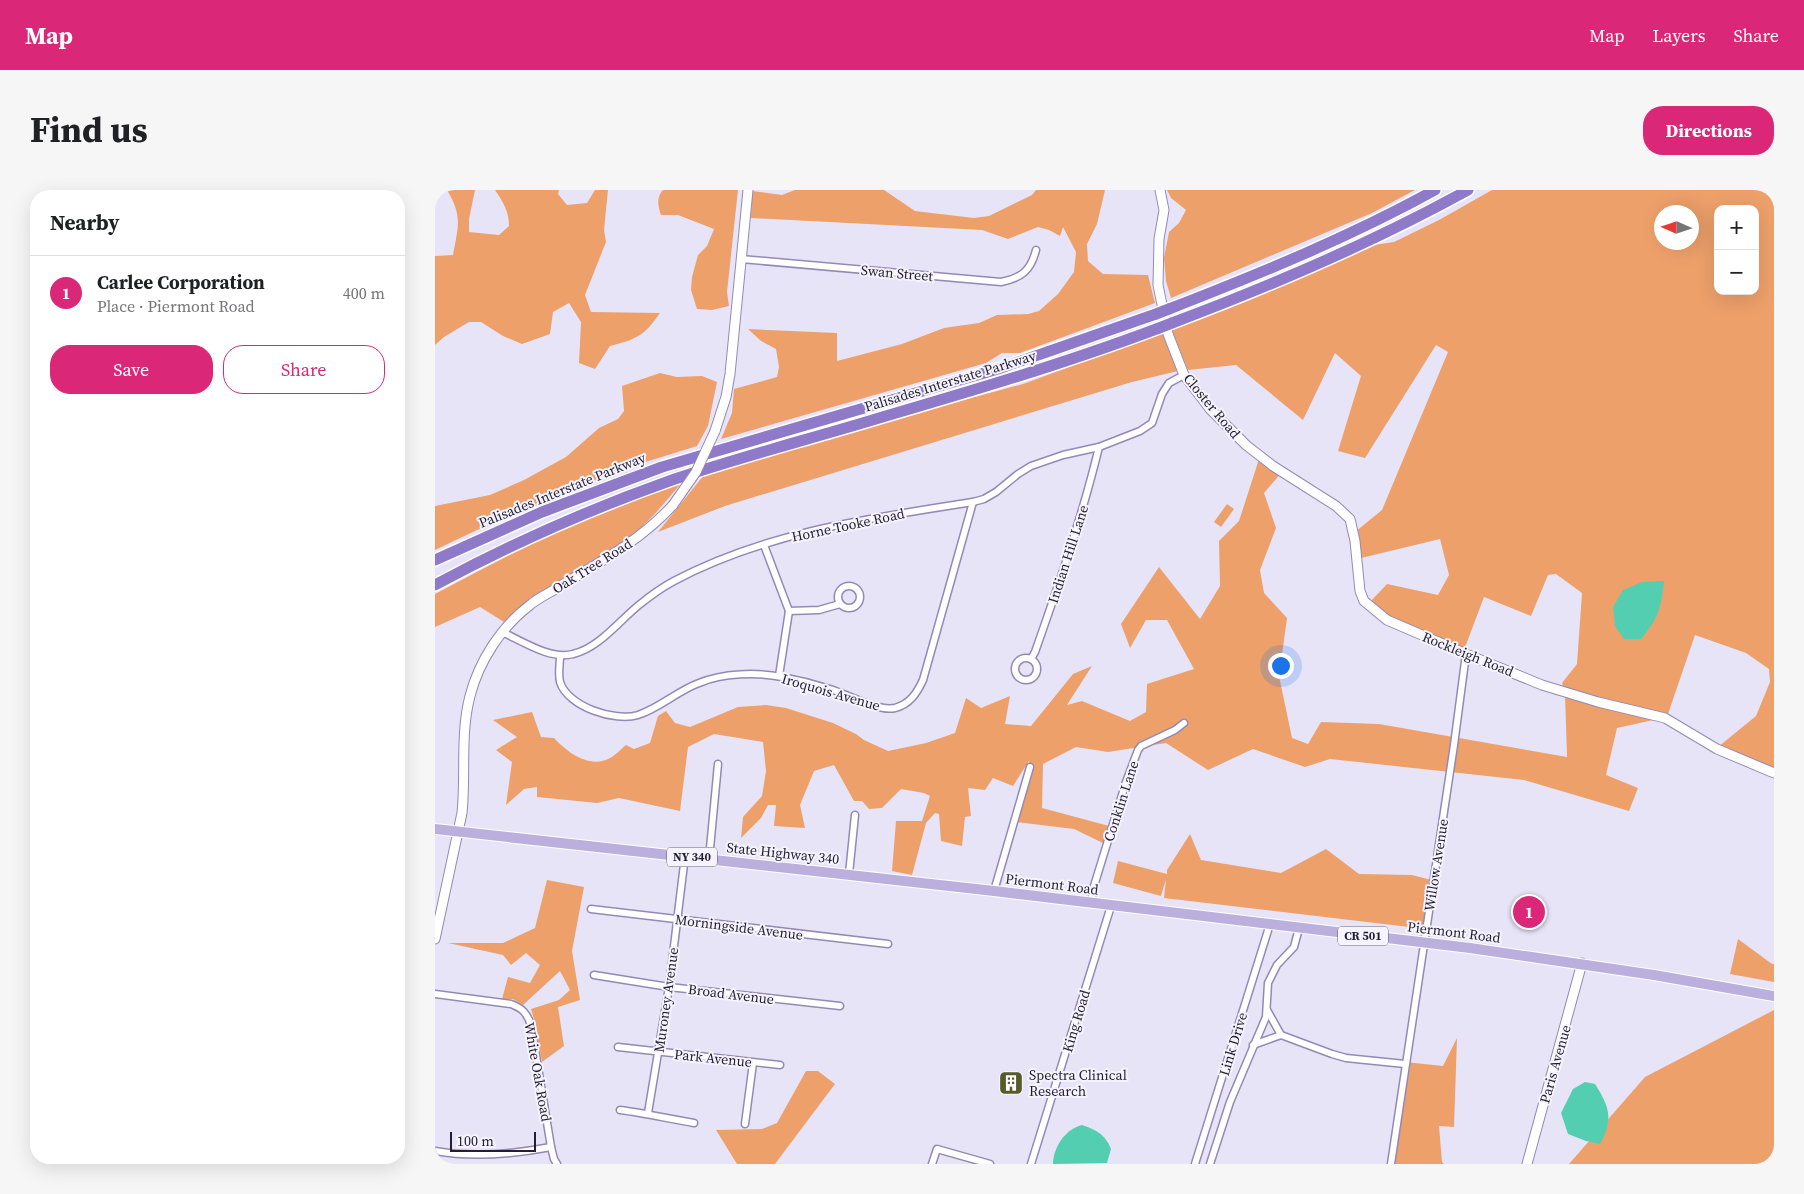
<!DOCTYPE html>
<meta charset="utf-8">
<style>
body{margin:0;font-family:"Source Serif 4",serif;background:#f6f6f6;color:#202124}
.controls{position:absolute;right:15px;top:15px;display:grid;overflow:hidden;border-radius:10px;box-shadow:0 5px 20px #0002}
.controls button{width:45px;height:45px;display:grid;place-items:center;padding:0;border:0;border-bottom:1px solid #e0e0e0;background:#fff;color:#202124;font:25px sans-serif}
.compass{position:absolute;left:1219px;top:15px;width:45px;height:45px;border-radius:50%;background:#fff;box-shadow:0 5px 20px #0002;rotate:273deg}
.scale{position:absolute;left:15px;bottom:12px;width:86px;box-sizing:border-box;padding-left:5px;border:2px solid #231f31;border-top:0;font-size:14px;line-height:18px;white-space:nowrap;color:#231f31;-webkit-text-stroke:4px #f5f3fd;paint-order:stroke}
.you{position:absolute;left:845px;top:475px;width:18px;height:18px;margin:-12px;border:4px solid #fff;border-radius:50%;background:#1a73e8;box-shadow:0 0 0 8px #1a73e833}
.badge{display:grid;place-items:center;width:32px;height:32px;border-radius:50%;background:#db2777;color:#fff;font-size:16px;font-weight:700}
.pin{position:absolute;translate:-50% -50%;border:2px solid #fff;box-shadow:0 1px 5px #0006}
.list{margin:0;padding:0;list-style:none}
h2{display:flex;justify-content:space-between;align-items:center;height:65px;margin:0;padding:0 20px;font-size:21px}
h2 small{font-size:16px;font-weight:400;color:#757577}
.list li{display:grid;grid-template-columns:32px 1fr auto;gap:15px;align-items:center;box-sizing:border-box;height:75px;padding:0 20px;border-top:1px solid #e0e0e0}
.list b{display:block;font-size:19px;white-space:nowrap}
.list p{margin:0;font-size:16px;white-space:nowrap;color:#757577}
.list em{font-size:16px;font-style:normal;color:#757577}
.actions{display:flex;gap:10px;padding:15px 20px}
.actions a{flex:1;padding:11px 0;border:1px solid #db2777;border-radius:20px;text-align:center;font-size:18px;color:#db2777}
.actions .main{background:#db2777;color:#fff}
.map{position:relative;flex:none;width:1339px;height:974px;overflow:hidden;border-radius:20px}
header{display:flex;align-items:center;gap:30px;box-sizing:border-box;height:70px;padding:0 25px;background:#db2777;color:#fff}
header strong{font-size:24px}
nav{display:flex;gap:28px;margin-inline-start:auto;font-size:18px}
.intro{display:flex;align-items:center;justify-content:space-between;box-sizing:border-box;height:120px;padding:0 30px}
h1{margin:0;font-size:35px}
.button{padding:12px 22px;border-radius:20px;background:#db2777;color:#fff;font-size:18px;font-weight:700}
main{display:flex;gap:30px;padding:0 30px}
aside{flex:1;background:#fff;border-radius:20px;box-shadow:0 5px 20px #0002}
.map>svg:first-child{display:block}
</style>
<header>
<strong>Map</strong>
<nav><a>Map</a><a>Layers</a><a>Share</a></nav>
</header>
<div class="intro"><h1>Find us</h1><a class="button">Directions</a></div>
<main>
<aside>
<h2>Nearby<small></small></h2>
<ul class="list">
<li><span class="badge">1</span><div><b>Carlee Corporation</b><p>Place · Piermont Road</p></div><em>400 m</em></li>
</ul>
<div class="actions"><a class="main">Save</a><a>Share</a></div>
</aside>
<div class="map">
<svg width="1339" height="974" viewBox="0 0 1339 974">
<rect width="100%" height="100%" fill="#e8e4f8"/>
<g fill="#eda06a" fill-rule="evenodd">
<path d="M12 0H40L34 29V42L64 45 74 36C74 21 68 12 60 0H124L123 4 132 15 152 13 160 0H173L169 40 171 52 150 105 156 122 225 123C209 146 202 149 175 156L160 179 144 173 146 132 134 113 118 122 115 144 87 154 68 146 46 132H34L9 147 0 155V66L18 65C23 36 28 27 12 0Z"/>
<path d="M228 0H303L292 102 294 116 277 120 262 119 256 100 257 87 263 65 272 56 279 39 243 25H226C223 17 221 7 228 0Z"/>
<polygon points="360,0 449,0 480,21 539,28 554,26 597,5 601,0 670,0 662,34 652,54 653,71 668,84 713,85 720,113 585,163 567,163 551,173 286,249 297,223 299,199 342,187 344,177 341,159 326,151 313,139 402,143 402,171 467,154 509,138 544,133 562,125 593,124 604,121 623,104 639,82 641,62 628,37 625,46 614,40 603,37 573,49 547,40 316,28 317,1 347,5"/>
<polygon points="732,0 980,0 937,23 736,108 731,91 729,68 734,42 744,33 751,20 736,8"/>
<path d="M1057 0H1339V580L1283 557 1321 526 1335 492 1334 479 1311 463 1260 445 1232 527 1182 538 1171 585 1203 598 1194 621 1089 590 895 569 870 577 818 559 773 580 731 553 673 562 641 557 608 574 607 618 678 637 672 655 639 639 581 632 596 586 594 571 578 596 558 588 550 600 533 598 536 626 530 627 527 656 506 651 504 624 500 623 491 633 477 685 457 681 461 631H487L495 606 489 603 466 599 447 618 434 619 427 611H419L399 575 379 581 365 615 370 638 339 636 341 615H333L326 628 306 648 308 627 327 606 331 581 328 552 279 544 253 557 245 621 184 608 162 613 102 607V597L89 599 71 615 77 572 61 560 82 547 58 530 97 522 106 547 119 548C133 563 155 579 175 568 181 565 186 559 191 555L199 559 215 553 223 526 231 521 240 533 255 537 303 517 331 515 351 518 398 533 421 544 429 550 453 561 491 553 520 543 531 508 546 518 575 506 570 534 596 536 638 484 657 476 630 518 632 515 647 511 695 531 711 522 712 494 759 479 732 430H711L695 458 686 434 724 377 765 429 785 396 784 351 804 331 825 266 847 282 829 303 841 338 825 380 829 403 852 428 844 486 857 548 873 554 886 532 944 534 1132 567 1130 504 1127 493 1142 474 1147 403 1121 384 1113 385 1096 426 1049 407 1029 460 952 430 934 413 952 394 1003 405 1014 385 1005 349 922 369 920 342 947 320 1013 162 1001 155 930 268 903 261 926 186 900 163 868 230 801 175 753 180 737 140 939 55 959 52 1004 30ZM1283 19H1320V101H1283ZM1226 22H1256V52H1226Z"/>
<polygon points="727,143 743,181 697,192 290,316 223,342 269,285 503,217 588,194"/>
<polygon points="225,183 242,187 267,186 282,192 273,236 262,256 191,278 42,340 0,360 0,316 55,305 89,290 131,267 164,238 183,229 189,221 187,196"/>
<path d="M247 292C227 316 208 340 181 357 143 382 101 400 69 432L45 417 0 437V404L91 356 157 327Z"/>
<polygon points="792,314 799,319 786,337 779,332"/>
<polygon points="755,644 766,670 846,683 891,659 924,684 977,685 1000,691 991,739 729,708 731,689 726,706 678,693 683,671 732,684 732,680"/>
<polygon points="112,690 149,697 137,761 145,810 123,817 129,856 107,872 99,829 96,819 124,810 135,800 125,781 88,815 78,809 67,809 73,787 95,793 105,775 91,763 76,775 68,765 13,753 68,753 100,738"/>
<polygon points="1303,749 1337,774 1339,774 1339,792 1295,784"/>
<polygon points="1339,820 1339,974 1134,974 1210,887"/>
<polygon points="1022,848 1019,937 1004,936 1007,972 1009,974 958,974 970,872 1008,876"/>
<polygon points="371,881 383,881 400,894 340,974 302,974 281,940 327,939 342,933"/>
</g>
<g fill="#54ceb1">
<path d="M1229 391C1226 418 1224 427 1206 449H1189L1180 436 1178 417 1188 400 1207 392Z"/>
<path d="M1150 892 1160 894C1174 916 1179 929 1165 954L1151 951 1133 944 1126 923 1138 899Z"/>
<path d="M647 935C661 940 670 944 676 959L672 973 618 974C618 958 630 939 647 935Z"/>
</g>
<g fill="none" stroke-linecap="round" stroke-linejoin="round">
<defs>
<g id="street">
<path d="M306 69 566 92C587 88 596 80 601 60"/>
<polyline points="329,355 354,421 344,486"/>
<circle cx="414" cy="407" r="11"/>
<polyline points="354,421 384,420 405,414"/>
<path d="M67 442C87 451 115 470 138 464 164 458 184 431 204 415 215 406 226 398 239 391 331 342 436 328 538 312L549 309 561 302 583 284 596 276 628 265 664 257 705 241 717 233 727 204 734 193 749 185"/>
<path d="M125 466C125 474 123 484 125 492 133 517 180 532 203 525 225 518 242 501 264 493 288 483 321 482 347 487 363 490 379 494 395 499 412 504 443 522 460 518 475 514 482 503 488 490L538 312"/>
<circle cx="591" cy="479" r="11"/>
<path d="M596 469 600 462C624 394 647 327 664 257"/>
<polyline points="274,669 283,574"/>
<polyline points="414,684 420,625"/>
<polyline points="559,701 595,577"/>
<polyline points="656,713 659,696 691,592 703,560 706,556 740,540 749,533"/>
<polyline points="156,719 453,754"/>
<polyline points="159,785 234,797 405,816"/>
<path d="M0 804 76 814C87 818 92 823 96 835L116 957 119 969 122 974"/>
<polyline points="832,820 846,845"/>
<polyline points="818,855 846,845 897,864 911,868 970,874"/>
<polyline points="183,857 345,875"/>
<path d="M185 920C210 923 234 929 259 933"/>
<polyline points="213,923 234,797 250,666"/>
<polyline points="310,934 318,873"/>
<path d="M0 961C38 968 79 964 116 957"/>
<polyline points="497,974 502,959 555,974"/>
<polyline points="596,974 676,716"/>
<polyline points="760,974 835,734"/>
<polyline points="775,974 795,912 831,827 833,793 842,775 859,757 864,738"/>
<polyline points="956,974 1019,555 1031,464"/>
</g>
<g id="secondary">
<polyline points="725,0 729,20 724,49 723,95 733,144 749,185 775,219 811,255 838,276 901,316 915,329 920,351 925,401 929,411 952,430 1031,464 1107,495 1163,512 1230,528 1282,559 1339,583"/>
<polyline points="280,241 291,207 295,184 313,0"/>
<path d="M0 749 27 623C31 584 25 544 35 506 44 471 66 437 95 415 104 407 117 402 127 395 166 372 207 349 238 315"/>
<polyline points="1092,974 1147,773"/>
</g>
<polyline id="primary" points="0,639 559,701 1035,758 1219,785 1339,806"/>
<g id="highway">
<path d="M734 119C824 84 915 47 1000 0"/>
<path d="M737 133C838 95 939 52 1033 0"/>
<polyline points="0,370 107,322 227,277 563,179 721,124"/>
<path d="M0 395C76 354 155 319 237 290 290 272 345 257 400 241 509 209 618 178 724 138"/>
</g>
</defs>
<use href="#street" stroke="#9389b5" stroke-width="9"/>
<use href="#secondary" stroke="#9389b5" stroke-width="11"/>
<use href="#primary" stroke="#fff" stroke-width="12"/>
<use href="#highway" stroke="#fff" stroke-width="14"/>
<use href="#street" stroke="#fff" stroke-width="6"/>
<use href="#secondary" stroke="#fff" stroke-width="9"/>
<use href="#primary" stroke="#bbafde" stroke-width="10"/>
<use href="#highway" stroke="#8e7ac8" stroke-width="11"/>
<defs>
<polyline id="secondary-bridge" points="238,315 261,282 280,241"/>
<g id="highway-bridge">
<polyline points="721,124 734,119"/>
<polyline points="724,138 737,133"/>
</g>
</defs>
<use href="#secondary-bridge" stroke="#9389b5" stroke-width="11" stroke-linecap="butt"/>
<use href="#highway-bridge" stroke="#fff" stroke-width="14" stroke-linecap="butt"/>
<use href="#secondary-bridge" stroke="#fff" stroke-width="9"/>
<use href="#highway-bridge" stroke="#8e7ac8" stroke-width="11"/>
</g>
<defs>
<symbol id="building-square" viewBox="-11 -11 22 22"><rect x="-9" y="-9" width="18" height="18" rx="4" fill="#555b29" stroke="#f5f3fd"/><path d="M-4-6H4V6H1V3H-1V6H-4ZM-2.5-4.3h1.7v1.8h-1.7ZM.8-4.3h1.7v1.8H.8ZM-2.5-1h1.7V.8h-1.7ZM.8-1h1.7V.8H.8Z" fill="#fff"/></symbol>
</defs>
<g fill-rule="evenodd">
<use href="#building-square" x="562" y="879" width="28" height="28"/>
</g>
<g text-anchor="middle" stroke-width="4" stroke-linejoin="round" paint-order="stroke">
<g fill="#f5f3fd" stroke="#625f6e" stroke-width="1">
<rect x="232" y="657.5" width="50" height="19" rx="4"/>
<rect x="903" y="736.5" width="50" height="19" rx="4"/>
</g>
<g font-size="12" font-weight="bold" fill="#231f31">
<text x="257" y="671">NY 340</text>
<text x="928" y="750">CR 501</text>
</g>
<g font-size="14" fill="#231f31" stroke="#f5f3fd">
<text transform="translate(462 83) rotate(5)" y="5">Swan Street</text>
<text transform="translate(515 191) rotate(-17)" y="5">Palisades Interstate Parkway</text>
<text transform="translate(777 216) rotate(50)" y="5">Closter Road</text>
<text transform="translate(127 300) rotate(-22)" y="5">Palisades Interstate Parkway</text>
<text transform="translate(413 335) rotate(-12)" y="5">Horne Tooke Road</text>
<text transform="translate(633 364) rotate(-72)" y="5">Indian Hill Lane</text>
<text transform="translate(157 376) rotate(-32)" y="5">Oak Tree Road</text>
<text transform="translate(1033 464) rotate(22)" y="5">Rockleigh Road</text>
<text transform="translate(396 502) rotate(16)" y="5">Iroquois Avenue</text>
<text transform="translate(686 611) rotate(-72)" y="5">Conklin Lane</text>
<text transform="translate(348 663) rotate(6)" y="5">State Highway 340</text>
<text transform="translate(1001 675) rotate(-81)" y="5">Willow Avenue</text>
<text transform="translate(617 694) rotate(7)" y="5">Piermont Road</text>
<text transform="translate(304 737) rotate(7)" y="5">Morningside Avenue</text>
<text transform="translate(1019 742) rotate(7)" y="5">Piermont Road</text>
<text transform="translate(296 804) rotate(7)" y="5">Broad Avenue</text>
<text transform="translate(231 810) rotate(-82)" y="5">Muroney Avenue</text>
<text transform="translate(641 831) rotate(-73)" y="5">King Road</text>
<text transform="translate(798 854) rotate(-73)" y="5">Link Drive</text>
<text transform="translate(278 868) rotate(6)" y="5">Park Avenue</text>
<text transform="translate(1120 874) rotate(-74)" y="5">Paris Avenue</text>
<text transform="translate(103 882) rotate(80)" y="5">White Oak Road</text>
</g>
<g font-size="14" fill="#231f31" stroke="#f5f3fd" text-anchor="start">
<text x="594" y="890">Spectra Clinical<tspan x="594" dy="16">Research</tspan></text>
</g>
</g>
</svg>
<div class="controls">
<button>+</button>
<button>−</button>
</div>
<svg class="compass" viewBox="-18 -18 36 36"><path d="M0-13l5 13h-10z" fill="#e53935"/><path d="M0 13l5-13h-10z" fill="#757577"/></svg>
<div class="scale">100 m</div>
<div class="you"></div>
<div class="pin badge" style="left:1094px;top:722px">1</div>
</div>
</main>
